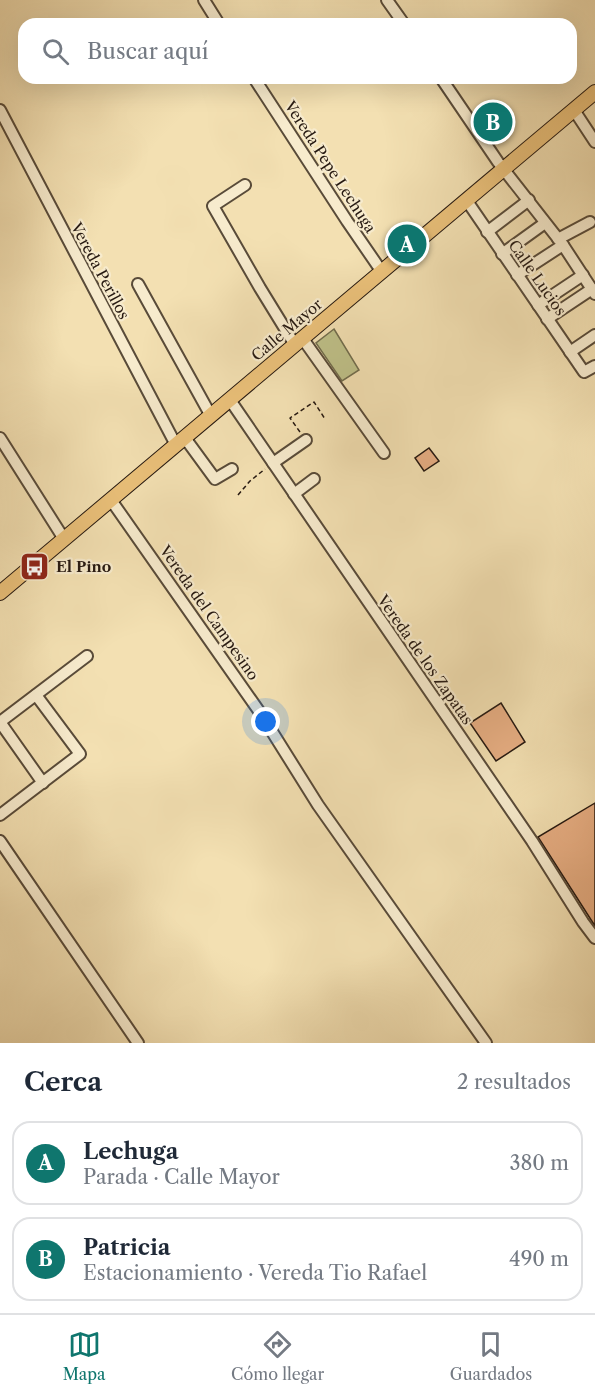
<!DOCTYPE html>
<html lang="es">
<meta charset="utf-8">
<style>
body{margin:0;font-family:"Libre Caslon Text",serif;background:#f6f6f7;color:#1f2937}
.you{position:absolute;left:266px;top:722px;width:21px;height:21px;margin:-15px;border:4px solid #fff;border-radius:50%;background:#1a73e8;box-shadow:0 0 0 9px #1a73e833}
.badge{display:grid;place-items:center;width:39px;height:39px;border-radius:50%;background:#0f766e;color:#fff;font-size:20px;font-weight:700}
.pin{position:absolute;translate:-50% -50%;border:3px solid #fff;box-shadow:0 2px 6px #0006}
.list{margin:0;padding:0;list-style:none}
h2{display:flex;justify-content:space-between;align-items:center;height:78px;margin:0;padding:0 24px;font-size:26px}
h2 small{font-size:20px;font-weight:400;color:#747a83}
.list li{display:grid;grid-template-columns:39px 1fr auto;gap:18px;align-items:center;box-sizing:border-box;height:84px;margin:0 12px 12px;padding:0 12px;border:2px solid #e0e1e3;border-radius:18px}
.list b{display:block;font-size:22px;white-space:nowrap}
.list p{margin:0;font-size:20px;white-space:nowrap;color:#747a83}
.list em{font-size:20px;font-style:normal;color:#747a83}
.icon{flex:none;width:33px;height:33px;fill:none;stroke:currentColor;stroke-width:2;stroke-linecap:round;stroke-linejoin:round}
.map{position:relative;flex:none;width:595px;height:1043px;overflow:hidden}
.search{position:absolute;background:#fff;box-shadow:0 6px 24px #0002;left:18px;right:18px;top:18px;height:66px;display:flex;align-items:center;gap:15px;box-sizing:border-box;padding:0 21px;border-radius:18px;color:#747a83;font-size:22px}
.sheet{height:270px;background:#fff}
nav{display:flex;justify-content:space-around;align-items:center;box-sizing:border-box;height:84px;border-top:2px solid #e0e1e3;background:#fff;font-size:16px;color:#747a83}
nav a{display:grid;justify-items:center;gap:3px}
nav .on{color:#0f766e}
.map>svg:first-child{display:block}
</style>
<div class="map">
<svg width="595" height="1043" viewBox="0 0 595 1043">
<rect width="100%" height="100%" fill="#f3e0b2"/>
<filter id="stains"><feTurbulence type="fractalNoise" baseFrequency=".00333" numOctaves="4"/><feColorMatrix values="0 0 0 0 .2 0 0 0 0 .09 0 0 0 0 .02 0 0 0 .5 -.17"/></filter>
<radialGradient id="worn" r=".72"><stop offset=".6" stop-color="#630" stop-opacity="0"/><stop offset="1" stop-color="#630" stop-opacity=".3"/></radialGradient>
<polygon fill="#bfc189" stroke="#726d4d" stroke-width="1.5" points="334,329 359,370 342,381 316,343"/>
<g fill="#e7ae83" stroke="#261911" stroke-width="1.5">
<polygon points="429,448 439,461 424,471 415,458"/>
<polygon points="501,703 525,742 496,761 470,723"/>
<polygon points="595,803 595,926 538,837"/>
</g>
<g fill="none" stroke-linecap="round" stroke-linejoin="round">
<defs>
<g id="minor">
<polyline points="204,0 219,24"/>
<polyline points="387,0 404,24"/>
<polyline points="254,78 347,221 382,272"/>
<polyline points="441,78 498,162 563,245 595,294"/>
<polyline points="0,110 176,445"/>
<polyline points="574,110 595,142"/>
<polyline points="245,185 213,206 260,288 295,345"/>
<polyline points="467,201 584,372 595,366"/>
<polyline points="487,232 529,200"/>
<polyline points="558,239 590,222"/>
<polyline points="502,254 545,223"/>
<polyline points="517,275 563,245"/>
<polyline points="138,284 211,416"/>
<polyline points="538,305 583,275"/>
<polyline points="547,319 592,289"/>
<polyline points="303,339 384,453"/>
<polyline points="570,352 595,335"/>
<polyline points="230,400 532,841 583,922 595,938"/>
<polyline points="0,438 64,539"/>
<polyline points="185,438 215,479 232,469"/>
<polyline points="273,463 306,440"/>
<polyline points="294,494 314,479"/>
<polyline points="111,500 261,714 318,805 486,1043"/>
<polyline points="0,722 87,656"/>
<polyline points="0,722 43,783"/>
<polyline points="0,815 80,754 36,695"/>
<polyline points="0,841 138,1043"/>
</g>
<polyline id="major" points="0,593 595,92"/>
</defs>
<use href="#minor" stroke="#594b39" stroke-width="14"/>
<use href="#major" stroke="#261911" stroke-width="16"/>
<g stroke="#261911" stroke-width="1.5" stroke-dasharray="4.5 3" stroke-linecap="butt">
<polyline points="300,432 290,418 314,402 325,419"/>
<polyline points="238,495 250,481 265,469"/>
</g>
<use href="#minor" stroke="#f7ebcd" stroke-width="10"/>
<use href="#major" stroke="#eac079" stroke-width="14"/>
</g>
<defs>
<symbol id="bus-square" viewBox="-11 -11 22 22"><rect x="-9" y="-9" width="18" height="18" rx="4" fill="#8f2418" stroke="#f7ebcd"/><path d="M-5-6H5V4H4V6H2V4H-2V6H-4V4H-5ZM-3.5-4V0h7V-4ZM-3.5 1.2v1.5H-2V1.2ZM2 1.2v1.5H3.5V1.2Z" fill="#fff"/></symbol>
</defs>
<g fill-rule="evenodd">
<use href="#bus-square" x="18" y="550" width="33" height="33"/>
</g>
<g text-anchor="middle" stroke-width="4.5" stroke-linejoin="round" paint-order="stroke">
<g font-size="15" fill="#261911" stroke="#f7ebcd">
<text transform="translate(330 167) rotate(57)" y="5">Vereda Pepe Lechuga</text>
<text transform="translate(100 271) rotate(62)" y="5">Vereda Perillos</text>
<text transform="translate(537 278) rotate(55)" y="5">Calle Lucios</text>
<text transform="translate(287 330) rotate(-40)" y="5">Calle Mayor</text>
<text transform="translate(209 613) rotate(55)" y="5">Vereda del Campesino</text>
<text transform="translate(425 660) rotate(55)" y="5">Vereda de los Zapatas</text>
</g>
<g font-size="15" font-weight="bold" fill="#261911" stroke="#f7ebcd" text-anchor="start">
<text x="56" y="572">El Pino</text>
</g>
</g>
<rect width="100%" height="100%" filter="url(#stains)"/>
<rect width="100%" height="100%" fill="url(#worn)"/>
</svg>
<div class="you"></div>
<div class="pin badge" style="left:407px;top:244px">A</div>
<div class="pin badge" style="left:493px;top:122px">B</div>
<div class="search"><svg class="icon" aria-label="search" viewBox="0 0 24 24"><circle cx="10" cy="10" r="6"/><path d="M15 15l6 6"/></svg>Buscar aquí</div>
</div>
<section class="sheet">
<h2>Cerca<small>2 resultados</small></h2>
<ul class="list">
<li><span class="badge">A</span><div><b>Lechuga</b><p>Parada · Calle Mayor</p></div><em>380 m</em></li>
<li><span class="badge">B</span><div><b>Patricia</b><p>Estacionamiento · Vereda Tio Rafael</p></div><em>490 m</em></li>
</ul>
</section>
<nav>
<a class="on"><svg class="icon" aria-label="map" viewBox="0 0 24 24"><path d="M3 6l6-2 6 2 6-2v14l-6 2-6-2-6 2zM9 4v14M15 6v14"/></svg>Mapa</a>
<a><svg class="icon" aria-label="directions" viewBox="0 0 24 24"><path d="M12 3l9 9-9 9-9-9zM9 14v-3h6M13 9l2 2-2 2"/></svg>Cómo llegar</a>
<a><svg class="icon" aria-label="saved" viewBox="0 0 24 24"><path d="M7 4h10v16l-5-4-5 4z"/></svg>Guardados</a>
</nav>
